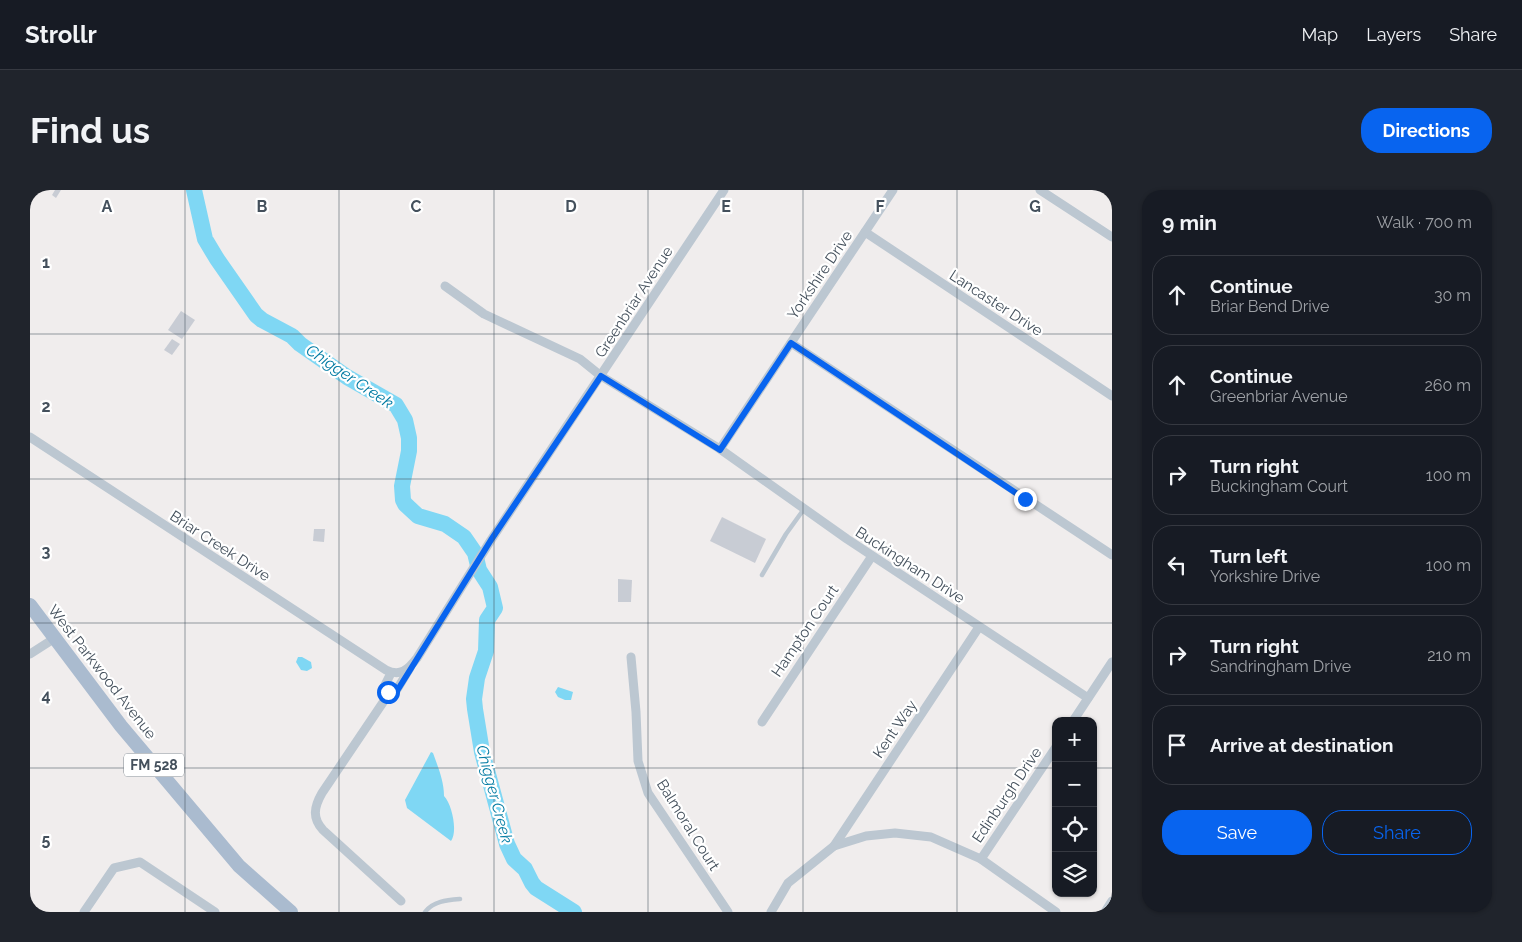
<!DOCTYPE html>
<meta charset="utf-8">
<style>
body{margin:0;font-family:Raleway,sans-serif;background:#20242c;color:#f1f3f6}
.controls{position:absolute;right:15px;bottom:15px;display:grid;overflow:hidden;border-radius:10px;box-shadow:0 1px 4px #0004}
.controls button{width:45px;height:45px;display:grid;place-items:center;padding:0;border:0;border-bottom:1px solid #363941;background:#171b24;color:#f1f3f6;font:25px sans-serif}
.stop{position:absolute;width:15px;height:15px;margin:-11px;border:4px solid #0864ef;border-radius:50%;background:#fff}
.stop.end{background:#0864ef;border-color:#fff;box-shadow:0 1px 5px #0008}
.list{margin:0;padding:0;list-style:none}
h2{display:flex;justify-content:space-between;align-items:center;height:65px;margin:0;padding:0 20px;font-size:21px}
h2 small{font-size:16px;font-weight:400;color:#9ea1a6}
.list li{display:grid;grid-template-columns:32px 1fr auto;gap:15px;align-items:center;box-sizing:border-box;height:80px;margin:0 10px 10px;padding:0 10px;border:1px solid #363941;border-radius:20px}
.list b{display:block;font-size:19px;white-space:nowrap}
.list p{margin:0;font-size:16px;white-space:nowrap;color:#9ea1a6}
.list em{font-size:16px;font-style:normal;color:#9ea1a6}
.actions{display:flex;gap:10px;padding:15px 20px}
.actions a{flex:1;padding:11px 0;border:1px solid #0864ef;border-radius:20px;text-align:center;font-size:18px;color:#0864ef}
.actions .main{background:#0864ef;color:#fff}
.icon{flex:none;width:28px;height:28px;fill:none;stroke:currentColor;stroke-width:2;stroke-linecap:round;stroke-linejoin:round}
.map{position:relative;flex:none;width:1082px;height:722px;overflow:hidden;border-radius:20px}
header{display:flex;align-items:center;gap:30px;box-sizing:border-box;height:70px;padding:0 25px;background:#171b24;border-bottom:1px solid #363941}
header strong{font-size:24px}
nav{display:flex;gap:28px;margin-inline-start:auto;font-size:18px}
.intro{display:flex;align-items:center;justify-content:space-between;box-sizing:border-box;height:120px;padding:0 30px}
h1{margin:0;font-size:35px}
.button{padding:12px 22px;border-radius:20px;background:#0864ef;color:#fff;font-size:18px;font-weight:700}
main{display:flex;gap:30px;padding:0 30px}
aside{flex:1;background:#171b24;border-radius:20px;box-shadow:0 1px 4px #0004}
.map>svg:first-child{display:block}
</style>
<header>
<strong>Strollr</strong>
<nav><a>Map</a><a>Layers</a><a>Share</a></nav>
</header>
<div class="intro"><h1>Find us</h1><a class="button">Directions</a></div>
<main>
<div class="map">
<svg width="1082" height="722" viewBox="0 0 1082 722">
<rect width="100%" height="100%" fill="#f0eded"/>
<g fill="#7fd7f4">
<polygon points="268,467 272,467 281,472 282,478 277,481 271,480 266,472"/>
<polygon points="528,497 543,502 541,510 535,510 528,507 525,502"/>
<path d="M401 562 403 563C408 577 414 591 414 606 422 614 428 642 421 651L377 618 375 610Z"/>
</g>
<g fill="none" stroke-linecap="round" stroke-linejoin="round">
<polyline stroke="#7fd7f4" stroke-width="16" points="164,0 175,49 187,69 226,125 232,130 262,146 270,154 317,187 366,215 375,230 379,248 379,261 372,296 373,310 375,314 388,326 415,334 434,347 445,363 449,380 460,397 465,418 457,430 456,461 447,488 444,509 445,519 452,562 477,654 484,669 495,679 502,693 506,698 544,722"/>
</g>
<g fill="#c8ccd4">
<polygon points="25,0 31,0 26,8 22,5"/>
<polygon points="151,121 165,130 152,149 138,140"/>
<polygon points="142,149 150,154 142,165 134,160"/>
<polygon points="692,327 736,349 725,373 680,351"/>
<polygon points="284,339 295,339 294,352 283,351"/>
<polygon points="588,389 602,390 601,412 588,412"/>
</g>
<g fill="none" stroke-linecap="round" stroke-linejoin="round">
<g stroke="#bcc7d1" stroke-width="4.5">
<polyline points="732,385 756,344 774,319"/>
<path d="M395 722C403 711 417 710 430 709"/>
</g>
<g stroke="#bcc7d1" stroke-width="9">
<polyline points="1010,0 1082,47"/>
<polyline points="835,42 1082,206"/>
<polyline points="415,96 454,124 550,169 571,186 690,259 817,349 1058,508"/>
<polyline points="761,153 1082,365"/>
<path d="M0 247 356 480C370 487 378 480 387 468L461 350 694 0"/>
<polyline points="690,259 863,0"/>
<polyline points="0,464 25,448"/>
<polyline points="601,467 606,522 608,571 618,603 698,722"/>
<polyline points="358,505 355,495 361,483"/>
<polyline points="1043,531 1082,472"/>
<polyline points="732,532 842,366"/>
<polyline points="804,656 949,437"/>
<polyline points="951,669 1026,557"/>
<path d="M371 711 293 640C282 628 284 617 292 603L358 505 366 501 380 478"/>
<polyline points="54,722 84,678 110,672 185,722"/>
<polyline points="741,722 758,693 804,656 836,646 865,643 901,647 951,669 1026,722"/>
<polyline points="1075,722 1082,711"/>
</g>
<polyline stroke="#aabbcf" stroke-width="14" points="0,415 91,536 209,676 261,722"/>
</g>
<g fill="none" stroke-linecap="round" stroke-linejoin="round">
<polyline stroke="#0864ef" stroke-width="6" points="358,502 358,505 367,501 461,350 571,186 690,260 761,153 995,309"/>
</g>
<path fill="none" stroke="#44505c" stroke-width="1" stroke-opacity="0.55" d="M155 0V722M309 0V722M464 0V722M618 0V722M773 0V722M927 0V722M0 144H1082M0 289H1082M0 433H1082M0 578H1026M1063 578H1082"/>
<g text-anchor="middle" stroke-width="4.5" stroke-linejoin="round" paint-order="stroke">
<rect fill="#fff" stroke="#7c848d" stroke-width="1" x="94" y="563.5" width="60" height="23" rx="4"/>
<g font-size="14" font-weight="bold" fill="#44505c">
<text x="124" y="580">FM 528</text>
</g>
<g font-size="15" fill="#44505c" stroke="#fff">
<text transform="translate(790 85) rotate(-56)" y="5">Yorkshire Drive</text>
<text transform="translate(604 112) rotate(-57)" y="5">Greenbriar Avenue</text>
<text transform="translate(966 113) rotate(33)" y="5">Lancaster Drive</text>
<text transform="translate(190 356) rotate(33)" y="5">Briar Creek Drive</text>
<text transform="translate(880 375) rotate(33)" y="5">Buckingham Drive</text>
<text transform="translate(775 441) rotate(-56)" y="5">Hampton Court</text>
<text transform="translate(72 482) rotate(52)" y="5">West Parkwood Avenue</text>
<text transform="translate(865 539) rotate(-56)" y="5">Kent Way</text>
<text transform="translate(977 605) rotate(-56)" y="5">Edinburgh Drive</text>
<text transform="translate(658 635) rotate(58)" y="5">Balmoral Court</text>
</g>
<g font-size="16" font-style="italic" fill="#027ba3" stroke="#fff">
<text transform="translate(320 186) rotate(34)" y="6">Chigger Creek</text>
<text transform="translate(465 604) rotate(75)" y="6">Chigger Creek</text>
</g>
</g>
<g font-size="16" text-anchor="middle" font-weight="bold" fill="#44505c" stroke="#fff" stroke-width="4.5" stroke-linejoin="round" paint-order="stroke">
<text x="77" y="22">A</text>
<text x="232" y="22">B</text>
<text x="386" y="22">C</text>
<text x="541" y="22">D</text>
<text x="696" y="22">E</text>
<text x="850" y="22">F</text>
<text x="1005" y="22">G</text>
<text x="16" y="78">1</text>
<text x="16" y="222">2</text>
<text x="16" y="367">3</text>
<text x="16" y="511">4</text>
<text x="16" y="655">5</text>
</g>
</svg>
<div class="controls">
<button>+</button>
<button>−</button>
<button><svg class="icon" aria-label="locate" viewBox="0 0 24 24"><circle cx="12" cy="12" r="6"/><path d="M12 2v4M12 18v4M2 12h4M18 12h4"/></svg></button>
<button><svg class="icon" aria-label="layers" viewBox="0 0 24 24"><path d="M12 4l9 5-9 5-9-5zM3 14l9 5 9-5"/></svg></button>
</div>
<div class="stop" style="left:358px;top:502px"></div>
<div class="stop end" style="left:995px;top:309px"></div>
</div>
<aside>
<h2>9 min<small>Walk · 700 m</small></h2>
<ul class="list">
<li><svg class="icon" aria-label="ahead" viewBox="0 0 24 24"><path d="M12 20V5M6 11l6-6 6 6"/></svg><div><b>Continue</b><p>Briar Bend Drive</p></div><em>30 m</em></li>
<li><svg class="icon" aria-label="ahead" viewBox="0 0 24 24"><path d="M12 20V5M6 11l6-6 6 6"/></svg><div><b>Continue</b><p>Greenbriar Avenue</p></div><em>260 m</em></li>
<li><svg class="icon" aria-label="right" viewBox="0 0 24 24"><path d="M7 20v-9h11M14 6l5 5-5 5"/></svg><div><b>Turn right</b><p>Buckingham Court</p></div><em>100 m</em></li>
<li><svg class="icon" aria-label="left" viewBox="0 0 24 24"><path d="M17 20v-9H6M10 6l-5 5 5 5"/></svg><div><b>Turn left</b><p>Yorkshire Drive</p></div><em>100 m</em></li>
<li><svg class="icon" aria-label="right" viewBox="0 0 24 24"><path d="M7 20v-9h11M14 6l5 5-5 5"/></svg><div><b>Turn right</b><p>Sandringham Drive</p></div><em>210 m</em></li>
<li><svg class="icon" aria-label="arrive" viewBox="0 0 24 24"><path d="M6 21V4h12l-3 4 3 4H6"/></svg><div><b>Arrive at destination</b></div></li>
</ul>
<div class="actions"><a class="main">Save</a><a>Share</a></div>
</aside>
</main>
